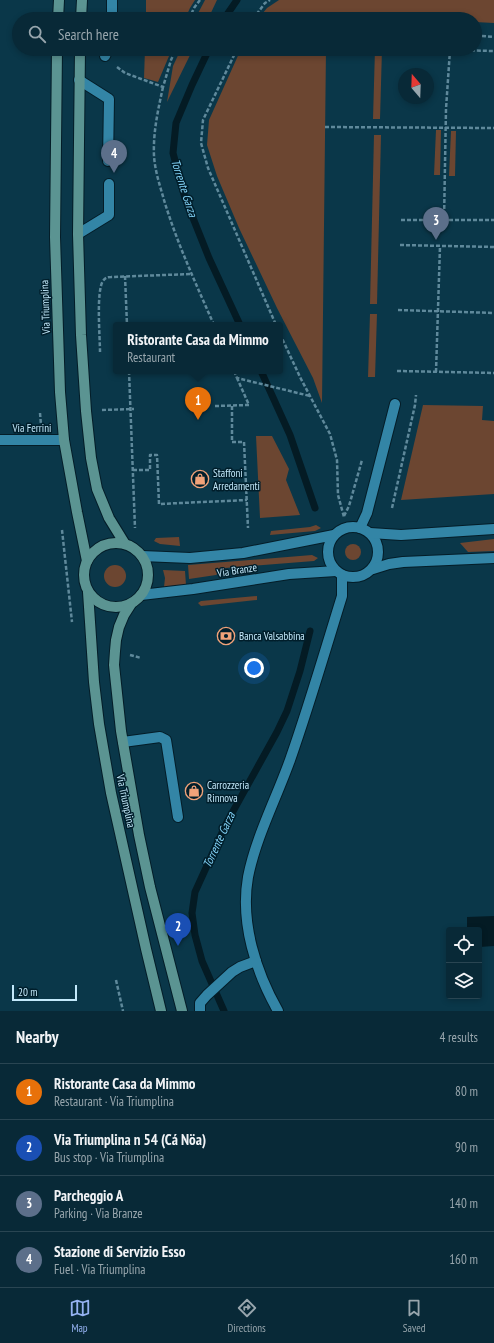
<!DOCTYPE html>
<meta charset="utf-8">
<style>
body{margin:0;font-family:"PT Sans Narrow",sans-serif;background:#11313f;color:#f1f3f6}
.controls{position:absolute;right:12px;bottom:12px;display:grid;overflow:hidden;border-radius:4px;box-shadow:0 2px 6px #0003}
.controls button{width:36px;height:36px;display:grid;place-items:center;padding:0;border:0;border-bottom:1px solid #294552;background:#082937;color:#f1f3f6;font:20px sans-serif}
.compass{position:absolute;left:398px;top:68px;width:36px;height:36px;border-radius:50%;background:#082937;box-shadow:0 2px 6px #0003;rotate:341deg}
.scale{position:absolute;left:12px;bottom:10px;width:65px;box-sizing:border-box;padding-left:4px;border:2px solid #c3e9fb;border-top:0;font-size:11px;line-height:14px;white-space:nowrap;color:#c3e9fb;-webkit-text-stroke:3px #001e2b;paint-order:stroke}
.you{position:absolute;left:254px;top:668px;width:14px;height:14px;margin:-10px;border:3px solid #fff;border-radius:50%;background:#1a73e8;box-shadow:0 0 0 6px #1a73e833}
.badge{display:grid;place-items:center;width:26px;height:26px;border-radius:50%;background:#95b2f1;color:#fff;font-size:13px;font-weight:700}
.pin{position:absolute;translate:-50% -33px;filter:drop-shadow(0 1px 2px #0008)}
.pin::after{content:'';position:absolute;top:21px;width:14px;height:12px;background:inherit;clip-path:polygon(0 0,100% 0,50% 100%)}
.popup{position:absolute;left:113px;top:322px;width:170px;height:52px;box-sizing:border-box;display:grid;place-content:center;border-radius:4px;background:#082937;filter:drop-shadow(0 1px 3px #0005);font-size:13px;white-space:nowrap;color:#98a6ad}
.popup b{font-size:15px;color:#f1f3f6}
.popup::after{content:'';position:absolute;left:50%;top:100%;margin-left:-8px;border:8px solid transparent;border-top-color:#082937}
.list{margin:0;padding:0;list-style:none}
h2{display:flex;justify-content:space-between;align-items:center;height:52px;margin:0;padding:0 16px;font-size:17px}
h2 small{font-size:13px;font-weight:400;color:#98a6ad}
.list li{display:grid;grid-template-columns:26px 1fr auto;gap:12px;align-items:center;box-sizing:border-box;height:56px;padding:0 16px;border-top:1px solid #294552}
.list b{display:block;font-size:15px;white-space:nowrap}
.list p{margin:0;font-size:13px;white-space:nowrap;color:#98a6ad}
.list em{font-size:13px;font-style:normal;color:#98a6ad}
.icon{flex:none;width:22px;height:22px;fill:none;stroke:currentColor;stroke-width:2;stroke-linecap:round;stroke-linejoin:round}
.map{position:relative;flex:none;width:494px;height:1011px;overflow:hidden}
.search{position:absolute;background:#082937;box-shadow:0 2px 6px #0003;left:12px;right:12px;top:12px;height:44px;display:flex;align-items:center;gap:10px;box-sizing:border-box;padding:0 14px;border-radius:22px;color:#98a6ad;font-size:15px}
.sheet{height:276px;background:#082937}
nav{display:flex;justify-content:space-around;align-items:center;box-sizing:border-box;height:56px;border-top:1px solid #294552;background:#082937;font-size:11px;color:#98a6ad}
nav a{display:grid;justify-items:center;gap:2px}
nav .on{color:#95b2f1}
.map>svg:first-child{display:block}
</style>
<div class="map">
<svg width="494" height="1011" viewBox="0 0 494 1011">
<rect width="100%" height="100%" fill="#0a3749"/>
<g fill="#6c4631">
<polygon points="146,0 195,0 190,8 185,19 146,19"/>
<polygon points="205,0 217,0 208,19 195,19"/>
<polygon points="279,0 494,0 494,23 475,22 475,19 258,19 267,8"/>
<polygon points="145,49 172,49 158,82 144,78"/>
<polygon points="181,49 193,49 167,102 173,66"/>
<polygon points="241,49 326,49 322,403 313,378 277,308 239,228 217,176 207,145 209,120"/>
<polygon points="375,49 382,49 380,119 373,119"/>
<polygon points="436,130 441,130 440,175 434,175"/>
<polygon points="451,131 456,131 455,176 449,176"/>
<polygon points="374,135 381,135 377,304 370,304"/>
<polygon points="370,314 377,314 375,377 368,377"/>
<polygon points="423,405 483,406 482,420 494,421 494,494 401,500"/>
<polygon points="272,436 289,469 286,480 300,515 260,518 256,436"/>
<polygon points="316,525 321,528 315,531 270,535 271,531 310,527"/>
<polygon points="179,537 180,546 160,544 154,541 156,538"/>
<polygon points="494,539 494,551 468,552 460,543"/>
<circle cx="353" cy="552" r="8"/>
<polygon points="312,555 318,558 314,561 225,568 216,575 189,579 188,565"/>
<circle cx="115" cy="576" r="11"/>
<polygon points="163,570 185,571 186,585 164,587 165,578"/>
<polygon points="257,596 257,600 201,606 198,603 201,601"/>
</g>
<polygon fill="#041b24" points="494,916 494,946 479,947 479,930 467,930 467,917"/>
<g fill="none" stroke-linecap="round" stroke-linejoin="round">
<g stroke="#041b24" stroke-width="7">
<polyline points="224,19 237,0"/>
<polyline points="209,49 192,85 176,123 173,153 185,198 209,258 240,325"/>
<polyline points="261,371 290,435 315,508"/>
<polyline points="224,1011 202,961 195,935 192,913 195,892 226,824 277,732 287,711 300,671 310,631"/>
</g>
<defs>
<g id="service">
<polyline points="112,19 112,0"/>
<polyline points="105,56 108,49"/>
<polyline points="79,80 109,99 108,161"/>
<polyline points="78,234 109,215 109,184"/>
<polyline points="123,742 160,737 166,740 178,817"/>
</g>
<g id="minor">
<polyline points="0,440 64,440"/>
<polyline points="360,528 367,513 395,404"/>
<polyline points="200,1011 200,1003 207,995 232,972 240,967 256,961"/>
<path d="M278 1011C256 972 240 923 248 877 256 837 276 799 290 760 309 706 325 651 342 596V575"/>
</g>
<g id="tertiary">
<circle cx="353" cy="552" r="25"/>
<polyline points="370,533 401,535 494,529"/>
<polyline points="142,556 190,558 243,553 334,535"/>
<polyline points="373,569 389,564 403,562 494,558"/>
<polyline points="141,595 193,589 289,574 336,571"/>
</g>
<g id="secondary">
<polyline points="58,19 59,0"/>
<polyline points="81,19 82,0"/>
<polyline points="57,49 55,237 60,392 64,440 77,512 87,561"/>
<polyline points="80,49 78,234 81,335 86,411 91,458 97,489 109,518 125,544"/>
<circle cx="116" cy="575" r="32"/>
<polyline points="88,592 94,682 99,724 111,793 146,949 161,1011"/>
<polyline points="131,604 124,615 119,627 116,640 115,651 114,665 121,731 139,835 150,887 182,1011"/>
</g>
</defs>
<use href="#service" stroke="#041d28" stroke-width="12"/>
<use href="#minor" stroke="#041d28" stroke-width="12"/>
<use href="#tertiary" stroke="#041d28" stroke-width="12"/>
<use href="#secondary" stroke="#041d28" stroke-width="12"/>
<g stroke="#5f899b" stroke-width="2.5" stroke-dasharray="4 2" stroke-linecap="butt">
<polyline points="189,19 194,8 200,0"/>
<polyline points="253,19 265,3 270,0"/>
<polyline points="482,36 494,37"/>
<polyline points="237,49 203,120 201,143 208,168 276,325"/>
<polyline points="117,67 125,73 163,87 171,60 176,49"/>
<path d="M163 87C158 110 153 132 154 156 155 171 160 186 164 200 177 243 196 284 214 325"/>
<polyline points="325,127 494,128"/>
<polyline points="401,220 494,220"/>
<polyline points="444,221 446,109 450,50 494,51"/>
<polyline points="400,245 494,247"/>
<polyline points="125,276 127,325"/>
<polyline points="398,310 494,313"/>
<polyline points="280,334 300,377 330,434 337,460 338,495 344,517"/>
<path d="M100 352C100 338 96 291 103 281 105 278 107 277 111 277L191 274"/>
<polyline points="129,371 135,528"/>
<polyline points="234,371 237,378 310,396"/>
<polyline points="397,371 494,373"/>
<polyline points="436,372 440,246"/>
<polyline points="215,406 249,405 237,378"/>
<polyline points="232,406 232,442 244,442 248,528"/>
<polyline points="102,410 134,409"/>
<polyline points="40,413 41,425"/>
<polyline points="133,470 150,470 150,455 157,455 159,504 247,500"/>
<polyline points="392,508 415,405 416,395"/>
<polyline points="344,516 349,506 362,460"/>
<polyline points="62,530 72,622"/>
<polyline points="130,655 141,658"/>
<polyline points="116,980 123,1011"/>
</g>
<use href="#service" stroke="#3385a6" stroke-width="10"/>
<use href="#minor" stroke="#3385a6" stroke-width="10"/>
<use href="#tertiary" stroke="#3385a6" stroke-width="10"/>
<use href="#secondary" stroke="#5b9492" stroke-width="10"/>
</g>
<defs>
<symbol id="shop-ring" viewBox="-11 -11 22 22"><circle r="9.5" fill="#001e2b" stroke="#f0a279" stroke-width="1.5"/><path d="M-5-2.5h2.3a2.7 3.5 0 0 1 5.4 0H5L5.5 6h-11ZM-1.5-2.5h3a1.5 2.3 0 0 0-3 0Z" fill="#f0a279"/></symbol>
<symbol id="bank-ring" viewBox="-11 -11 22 22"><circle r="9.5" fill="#001e2b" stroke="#f0a279" stroke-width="1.5"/><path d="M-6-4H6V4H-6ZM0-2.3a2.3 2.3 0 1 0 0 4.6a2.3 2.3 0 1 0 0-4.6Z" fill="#f0a279"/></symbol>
</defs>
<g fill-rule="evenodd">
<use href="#shop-ring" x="190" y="469" width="20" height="20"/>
<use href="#bank-ring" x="216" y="626" width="20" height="20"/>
<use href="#shop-ring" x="184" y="781" width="20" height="20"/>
</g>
<g text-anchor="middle" stroke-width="3" stroke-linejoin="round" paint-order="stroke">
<g font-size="11" fill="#c3e9fb" stroke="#001e2b">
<text transform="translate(45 307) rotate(-92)" y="4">Via Triumplina</text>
<text x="32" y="432">Via Ferrini</text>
<text transform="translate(237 570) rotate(-9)" y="4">Via Branze</text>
<text transform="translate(126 801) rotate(78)" y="4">Via Triumplina</text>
</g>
<g font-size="11" fill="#c3e9fb" stroke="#001e2b" text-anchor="start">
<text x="213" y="477">Staffoni<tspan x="213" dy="13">Arredamenti</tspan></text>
<text x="239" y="640">Banca Valsabbina</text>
<text x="207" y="789">Carrozzeria<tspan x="207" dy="13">Rinnova</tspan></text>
</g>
<g font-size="12" font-style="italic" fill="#82d2f6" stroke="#001e2b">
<text transform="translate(184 188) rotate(72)" y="4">Torrente Garza</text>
<text transform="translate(219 840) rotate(-65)" y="4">Torrente Garza</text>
</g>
</g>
</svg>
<div class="controls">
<button><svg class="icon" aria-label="locate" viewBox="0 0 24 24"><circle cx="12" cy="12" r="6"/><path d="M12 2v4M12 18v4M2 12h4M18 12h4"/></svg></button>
<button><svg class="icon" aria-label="layers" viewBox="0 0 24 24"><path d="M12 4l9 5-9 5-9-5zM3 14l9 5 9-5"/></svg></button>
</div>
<svg class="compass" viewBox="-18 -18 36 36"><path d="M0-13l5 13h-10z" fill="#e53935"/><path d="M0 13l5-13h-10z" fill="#98a6ad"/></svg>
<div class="scale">20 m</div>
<div class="you"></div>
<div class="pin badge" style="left:198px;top:420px;background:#e8710a">1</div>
<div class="popup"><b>Ristorante Casa da Mimmo</b>Restaurant</div>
<div class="pin badge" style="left:178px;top:946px;background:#1a4fb4">2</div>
<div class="pin badge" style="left:436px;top:240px;background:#5c6f8a">3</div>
<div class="pin badge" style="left:114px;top:173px;background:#5c6f8a">4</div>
<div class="search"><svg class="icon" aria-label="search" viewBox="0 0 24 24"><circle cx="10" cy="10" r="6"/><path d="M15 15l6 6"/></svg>Search here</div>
</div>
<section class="sheet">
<h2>Nearby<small>4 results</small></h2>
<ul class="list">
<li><span class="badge" style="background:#e8710a">1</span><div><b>Ristorante Casa da Mimmo</b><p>Restaurant · Via Triumplina</p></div><em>80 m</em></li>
<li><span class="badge" style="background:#1a4fb4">2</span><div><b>Via Triumplina n 54 (Cá Nöa)</b><p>Bus stop · Via Triumplina</p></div><em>90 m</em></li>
<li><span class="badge" style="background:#5c6f8a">3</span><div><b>Parcheggio A</b><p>Parking · Via Branze</p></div><em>140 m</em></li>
<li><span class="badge" style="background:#5c6f8a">4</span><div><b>Stazione di Servizio Esso</b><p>Fuel · Via Triumplina</p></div><em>160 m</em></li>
</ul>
</section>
<nav>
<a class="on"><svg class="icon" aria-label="map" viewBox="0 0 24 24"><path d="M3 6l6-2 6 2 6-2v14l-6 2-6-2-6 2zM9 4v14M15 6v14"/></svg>Map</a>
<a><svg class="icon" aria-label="directions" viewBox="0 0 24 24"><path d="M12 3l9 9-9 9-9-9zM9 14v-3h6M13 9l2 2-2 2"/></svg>Directions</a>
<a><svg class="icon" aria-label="saved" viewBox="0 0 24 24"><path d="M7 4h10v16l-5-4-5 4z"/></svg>Saved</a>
</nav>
